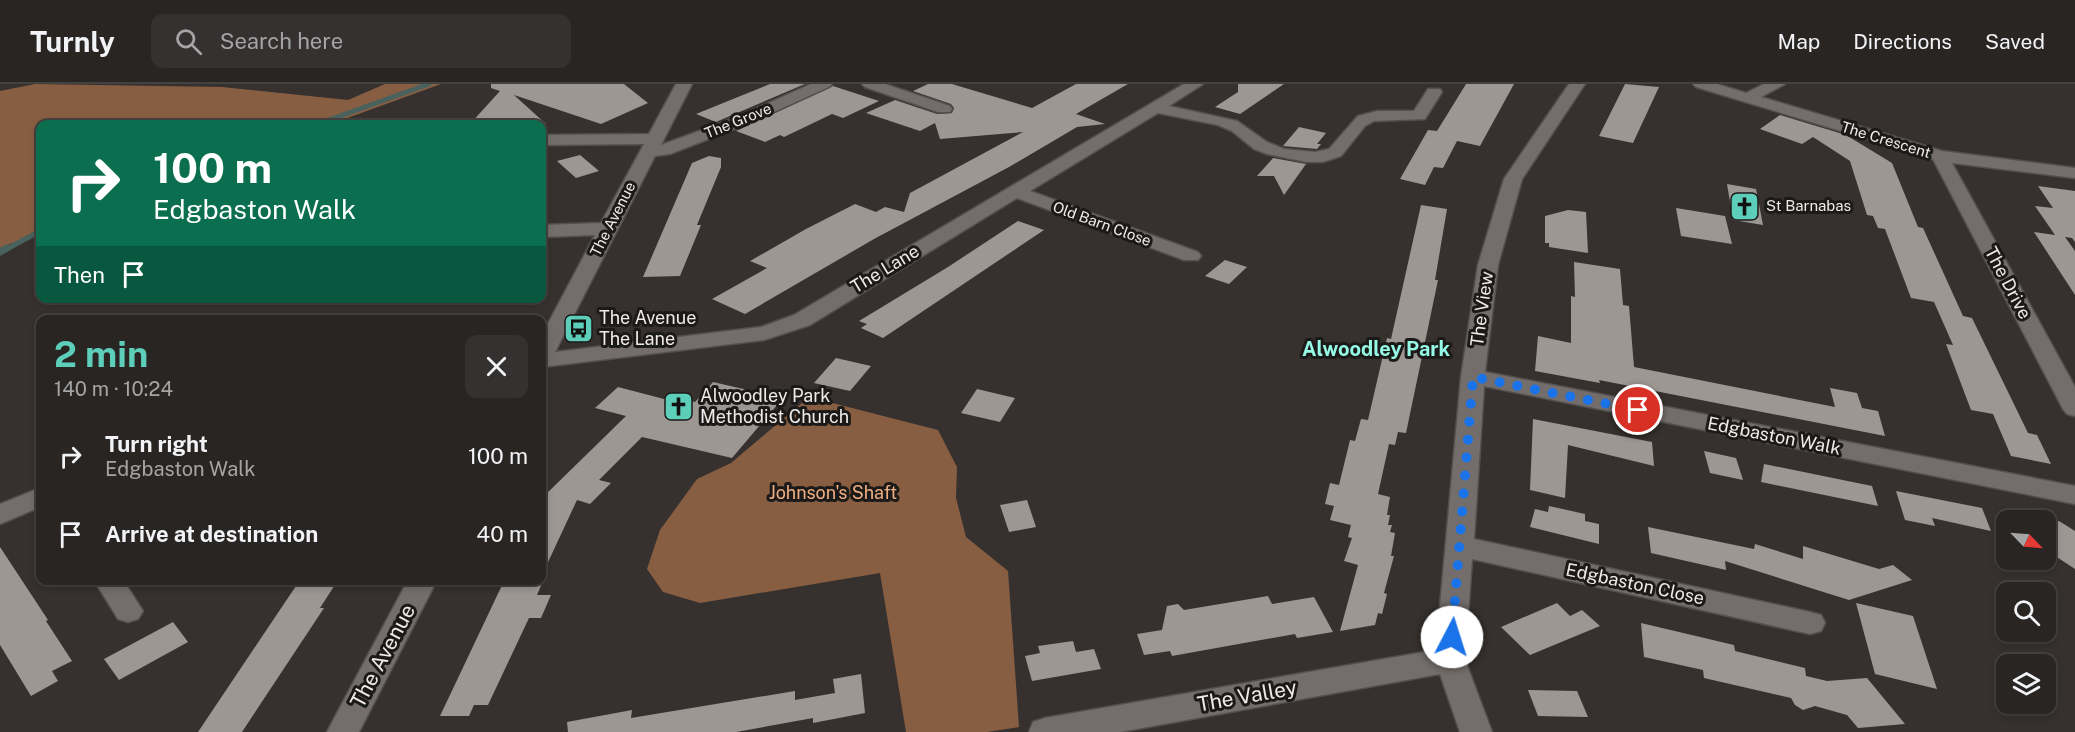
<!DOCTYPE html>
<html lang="en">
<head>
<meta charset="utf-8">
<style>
  body { margin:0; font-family:"Public Sans",sans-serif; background:#343130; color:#f1f3f6; height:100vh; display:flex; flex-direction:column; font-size:22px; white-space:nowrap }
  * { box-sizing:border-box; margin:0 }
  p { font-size:20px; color:#a5a5a6 }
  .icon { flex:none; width:33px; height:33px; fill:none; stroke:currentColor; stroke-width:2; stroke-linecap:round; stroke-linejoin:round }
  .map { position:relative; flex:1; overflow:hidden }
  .panel { position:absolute; left:36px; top:231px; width:510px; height:270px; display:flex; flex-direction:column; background:#282523; border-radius:12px; box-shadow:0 3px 9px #0003,0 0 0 2px #444241 }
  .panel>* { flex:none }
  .guide { position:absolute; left:36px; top:36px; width:510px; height:183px; border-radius:12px; box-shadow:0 3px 9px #0003,0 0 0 2px #444241; background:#0b6e4f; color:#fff; overflow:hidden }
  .needle { width:39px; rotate:115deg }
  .tools { position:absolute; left:1996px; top:426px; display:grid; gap:12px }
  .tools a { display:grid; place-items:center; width:60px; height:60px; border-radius:12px; background:#282523; box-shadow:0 3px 9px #0003,0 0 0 2px #444241; font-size:30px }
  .pin { position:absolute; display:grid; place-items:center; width:51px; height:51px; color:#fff; margin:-26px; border:3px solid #fff; border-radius:50%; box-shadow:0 2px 6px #0007 }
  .me { position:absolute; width:66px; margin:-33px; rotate:5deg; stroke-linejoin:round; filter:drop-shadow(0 0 4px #0008) }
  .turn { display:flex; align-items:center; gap:21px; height:126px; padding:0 18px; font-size:27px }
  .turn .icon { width:78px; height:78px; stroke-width:2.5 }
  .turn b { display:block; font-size:42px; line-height:51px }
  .then { display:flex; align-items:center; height:57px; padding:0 18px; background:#0003; gap:12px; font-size:22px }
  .round { display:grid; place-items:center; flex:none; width:63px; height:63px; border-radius:12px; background:#343130 }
  .overview { display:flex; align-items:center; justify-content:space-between; height:102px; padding:0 18px }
  h1 { font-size:36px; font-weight:700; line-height:45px; color:#5dceb9 }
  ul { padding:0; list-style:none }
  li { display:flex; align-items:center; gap:18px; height:78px; padding:0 18px }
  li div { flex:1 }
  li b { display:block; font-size:22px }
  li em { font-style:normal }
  header { display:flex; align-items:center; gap:36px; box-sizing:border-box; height:84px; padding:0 30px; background:#282523; border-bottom:2px solid #444241 }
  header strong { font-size:28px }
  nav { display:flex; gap:33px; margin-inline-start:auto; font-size:21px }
  .search { width:420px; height:54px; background:#343130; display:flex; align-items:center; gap:15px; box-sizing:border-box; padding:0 21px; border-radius:12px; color:#a5a5a6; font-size:22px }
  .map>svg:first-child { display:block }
</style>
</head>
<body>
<header>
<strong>Turnly</strong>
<div class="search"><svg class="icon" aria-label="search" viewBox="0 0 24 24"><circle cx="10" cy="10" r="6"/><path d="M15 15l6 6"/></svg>Search here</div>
<nav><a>Map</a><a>Directions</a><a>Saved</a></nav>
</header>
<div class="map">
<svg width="2075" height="648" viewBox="0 0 2075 648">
  <rect width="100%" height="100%" fill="#36312f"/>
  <g fill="#875e42">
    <polygon points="35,0 222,3 348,16 385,0 441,0 331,40 40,40 40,148 0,164 0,7"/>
    <polygon points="809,313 938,346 957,383 956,414 966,453 1008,487 1019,643 987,648 906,648 880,489 700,519 663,508 647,485 660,446 697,395 731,379"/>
  </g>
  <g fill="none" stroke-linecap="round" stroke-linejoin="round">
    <g stroke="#4a625d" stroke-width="5">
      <polyline points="318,40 429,0"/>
      <polyline points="5,166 40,147"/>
    </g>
    <polyline stroke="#4a625d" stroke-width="7" points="0,168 7,164"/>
  </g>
  <g fill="#9d9794">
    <polygon points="491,0 624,0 648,19 601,40 514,11 546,40 470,40 500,7 491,4"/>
    <polygon points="770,0 805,0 716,38 696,30"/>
    <polygon points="928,0 952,0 1032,24 1076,0 1128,0 1076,30 1105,40 1077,43 1009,83 874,155 745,230 712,215 767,184 750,177 806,145 855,120 876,128 885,123 904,128 910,109 1023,48 940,55 935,39 920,47 866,29 895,16 937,30 952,29 954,24 951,20 913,7"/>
    <polygon points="1238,0 1284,0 1240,30 1215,23 1238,8"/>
    <polygon points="1466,0 1514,0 1480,62 1457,57 1443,84 1434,83 1425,101 1400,95 1428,46 1437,47"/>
    <polygon points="1625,0 1659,3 1633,59 1599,52"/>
    <polygon points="833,2 879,17 843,34 832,30 784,53 780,51 765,58 736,47"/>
    <polygon points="1780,31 1846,51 1892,79 1918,143 1923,144 1963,232 1972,234 2028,349 2037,351 2051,380 2011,372 1993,330 1971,326 1946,260 1953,261 1934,218 1911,214 1885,145 1878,144 1873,132 1867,131 1850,77 1813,53 1802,60 1760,45"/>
    <polygon points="1299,43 1326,49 1317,60 1321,60 1317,65 1283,62"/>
    <polygon points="580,71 599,87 576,94 557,77"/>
    <polygon points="709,72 721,74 721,83 697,141 701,141 680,192 643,193 692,79"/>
    <polygon points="1273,74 1306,80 1284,111 1274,92 1257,92"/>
    <polygon points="1727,100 1756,105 1763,141 1733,136"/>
    <polygon points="2038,102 2075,107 2075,158 2072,154 2065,153 2075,167 2075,211 2034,148 2055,151 2035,122 2053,124"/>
    <polygon points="1421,121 1447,125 1435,196 1438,196 1406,349 1398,348 1395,361 1389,360 1378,410 1390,413 1387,431 1390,431 1388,441 1392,441 1390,448 1395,449 1391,472 1394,472 1384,509 1387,510 1382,530 1378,529 1375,541 1340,547 1358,481 1344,477 1352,454 1348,453 1351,441 1330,436 1334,422 1325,420 1330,399 1339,401 1350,356 1355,357 1361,335 1368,336 1387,254 1391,255"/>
    <polygon points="1676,124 1725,132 1732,160 1681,152"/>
    <polygon points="1568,126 1586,128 1588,169 1549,163 1549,159 1545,159 1545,132"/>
    <polygon points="1018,137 1044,146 883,254 861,244 867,240 859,237 948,183"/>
    <polygon points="1225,176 1247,183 1229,200 1205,192"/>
    <polygon points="1574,178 1620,185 1623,221 1629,222 1634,283 1835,323 1830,304 1857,309 1862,324 1878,327 1885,352 1599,296 1600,299 1535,287 1538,252 1571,259 1571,212 1575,213"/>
    <polygon points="836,274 871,282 850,307 814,299"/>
    <polygon points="713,298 783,314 732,374 642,353 599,396 611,399 590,420 577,416 542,491 542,414 626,332 595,324 618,303 664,315 669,311 695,318"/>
    <polygon points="977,305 1015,314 1000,338 961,329"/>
    <polygon points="1533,335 1652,358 1654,382 1568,361 1565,414 1530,406"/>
    <polygon points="1704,367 1736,374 1743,396 1710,389"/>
    <polygon points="1764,380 1872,402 1878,422 1761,398"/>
    <polygon points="1896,407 1982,424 1991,447 1932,434 1935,442 1905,436"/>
    <polygon points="1027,416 1036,443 1009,448 1000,421"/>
    <polygon points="1549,422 1585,430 1585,437 1599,440 1599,460 1530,443 1535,425 1548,428"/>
    <polygon points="2059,437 2075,447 2075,485 2046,466 2046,442"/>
    <polygon points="1648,443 1754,465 1755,460 1803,475 1803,462 1879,485 1893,481 1912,496 1849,516 1725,477 1726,486 1651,469"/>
    <polygon points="0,463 48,536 46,537 72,577 52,587 58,597 31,612 0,561"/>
    <polygon points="300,496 338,496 320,524 324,524 242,648 198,648"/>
    <polygon points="504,497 543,497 537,511 551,511 541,534 529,534 488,621 474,621 469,632 440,632"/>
    <polygon points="1268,512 1272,520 1314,513 1333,548 1297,554 1295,550 1172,572 1170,567 1144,571 1137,550 1162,546 1167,522 1178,520 1184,526"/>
    <polygon points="1557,519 1570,532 1582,526 1600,542 1530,571 1501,543"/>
    <polygon points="1856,519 1913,532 1937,605 1875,590"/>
    <polygon points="173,538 188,558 119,596 104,575"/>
    <polygon points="1641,539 1734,561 1735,567 1805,584 1806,592 1827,597 1867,594 1905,640 1858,644 1847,631 1815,622 1803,626 1795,621 1791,614 1704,594 1703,586 1644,573"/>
    <polygon points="1073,557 1076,568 1094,565 1101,585 1032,597 1025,572 1040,569 1038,562"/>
    <polygon points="861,590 865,629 813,639 813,634 736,648 568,648 567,638 632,626 631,634 795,607 795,616 835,609 833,595"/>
    <polygon points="1528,606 1577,607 1588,633 1538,632"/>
  </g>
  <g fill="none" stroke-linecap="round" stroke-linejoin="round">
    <defs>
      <g id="street">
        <polygon points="676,0 692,0 661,61 735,34 811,0 832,0 829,3 747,40 670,70 655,72 555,268 761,243 794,231 1184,0 1203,0 1169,22 1237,37 1267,58 1284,65 1315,68 1329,65 1358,32 1377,27 1414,27 1428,5 1440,5 1442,8 1425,35 1374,37 1365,42 1341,72 1323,78 1306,78 1267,70 1254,65 1232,47 1218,41 1158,29 1030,107 1198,168 1201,172 1198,176 1184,176 1017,114 810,241 764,256 542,283 542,251 595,151 542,153 542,141 601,139 644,60 542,61 542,51 649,50"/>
        <polygon points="862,0 885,0 950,22 952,25 950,28 938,28 865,3"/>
        <polygon points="1569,0 1585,0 1522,95 1498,181 1485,288 2075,402 2075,420 1484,302 1474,455 1810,528 1821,531 1825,539 1821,547 1810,550 1472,475 1465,576 1492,648 1460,648 1440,590 1120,648 1029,648 1033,638 1045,634 1436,566 1461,293 1478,181 1504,95"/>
        <polygon points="1693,0 1717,0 1746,9 1764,0 1785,0 1761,13 1942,67 2075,84 2075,94 1952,79 2075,303 2075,332 2067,330 2063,325 1933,75 1696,3"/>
        <polygon points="40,404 40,423 0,440 0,420"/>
        <polygon points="94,496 123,496 143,527 138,535 128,538 118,535"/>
        <polygon points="408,496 437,496 359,648 327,648"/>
      </g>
    </defs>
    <use href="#street" stroke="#534f4e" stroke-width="3"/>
    <use href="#street" fill="#736e6b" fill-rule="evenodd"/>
  </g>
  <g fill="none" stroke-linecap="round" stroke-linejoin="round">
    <polyline stroke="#1a73e8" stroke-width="10" stroke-dasharray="0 18" points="1452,553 1473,293 1638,326"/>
  </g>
  <defs>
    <symbol id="church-square" viewBox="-11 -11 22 22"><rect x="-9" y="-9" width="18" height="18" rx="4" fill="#5dceb9" stroke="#1c1a18"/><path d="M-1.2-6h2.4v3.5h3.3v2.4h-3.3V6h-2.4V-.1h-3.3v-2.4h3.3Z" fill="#111"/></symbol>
    <symbol id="bus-square" viewBox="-11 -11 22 22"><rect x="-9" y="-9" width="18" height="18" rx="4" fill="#5dceb9" stroke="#1c1a18"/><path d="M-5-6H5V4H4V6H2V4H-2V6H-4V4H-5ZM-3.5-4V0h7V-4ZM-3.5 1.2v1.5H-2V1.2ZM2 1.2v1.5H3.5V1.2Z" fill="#111"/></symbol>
  </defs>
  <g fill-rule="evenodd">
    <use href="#church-square" x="1728" y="106" width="33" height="33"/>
    <use href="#bus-square" x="562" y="228" width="33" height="33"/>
    <use href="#church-square" x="662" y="306" width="33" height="33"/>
  </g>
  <g text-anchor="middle" stroke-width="6" stroke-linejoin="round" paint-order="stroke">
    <g font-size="15" fill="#edeae9" stroke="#1c1a18">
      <text transform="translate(738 37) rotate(-22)" y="5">The Grove</text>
      <text transform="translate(1886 56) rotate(17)" y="5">The Crescent</text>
      <text transform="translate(613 135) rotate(-63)" y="5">The Avenue</text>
      <text transform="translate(1102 140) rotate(20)" y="5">Old Barn Close</text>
    </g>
    <g font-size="15" fill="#edeae9" stroke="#1c1a18" text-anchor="start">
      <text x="1766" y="127">St Barnabas</text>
    </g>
    <g font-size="18" fill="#edeae9" stroke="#1c1a18">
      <text transform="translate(885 185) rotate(-31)" y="6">The Lane</text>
      <text transform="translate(2008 199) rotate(62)" y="6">The Drive</text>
      <text transform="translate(1482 225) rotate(-82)" y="6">The View</text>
      <text transform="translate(1774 352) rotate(11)" y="6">Edgbaston Walk</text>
      <text transform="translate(1635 500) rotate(12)" y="6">Edgbaston Close</text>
    </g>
    <g font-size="18" fill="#edeae9" stroke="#1c1a18" text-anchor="start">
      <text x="599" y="240">The Avenue<tspan x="599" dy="21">The Lane</tspan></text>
      <text x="700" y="318">Alwoodley Park<tspan x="700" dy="21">Methodist Church</tspan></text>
    </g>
    <g font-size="18" fill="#efae81" stroke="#1c1a18">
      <text x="833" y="415">Johnson's Shaft</text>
    </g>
    <g font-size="20" font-weight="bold" fill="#95fae6" stroke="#1c1a18">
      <text x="1376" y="272">Alwoodley Park</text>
    </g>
    <g font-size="21" fill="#edeae9" stroke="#1c1a18">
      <text transform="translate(383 572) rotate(-62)" y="7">The Avenue</text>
      <text transform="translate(1247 612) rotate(-10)" y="7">The Valley</text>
    </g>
  </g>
</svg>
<div class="tools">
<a><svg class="needle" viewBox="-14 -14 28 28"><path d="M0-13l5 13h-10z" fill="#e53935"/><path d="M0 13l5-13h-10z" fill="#a5a5a6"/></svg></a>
<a><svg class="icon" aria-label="search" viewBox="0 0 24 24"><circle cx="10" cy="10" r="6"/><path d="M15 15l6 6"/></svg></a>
<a><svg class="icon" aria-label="layers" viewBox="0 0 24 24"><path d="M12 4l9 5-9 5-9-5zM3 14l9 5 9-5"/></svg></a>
</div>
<div class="pin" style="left:1638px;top:326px;background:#d93025"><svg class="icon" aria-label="arrive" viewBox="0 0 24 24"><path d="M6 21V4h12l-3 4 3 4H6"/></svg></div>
<svg class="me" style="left:1452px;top:553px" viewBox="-20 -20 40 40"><circle r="19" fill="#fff"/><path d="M0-13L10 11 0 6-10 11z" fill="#1a73e8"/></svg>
<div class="guide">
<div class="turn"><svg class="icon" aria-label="right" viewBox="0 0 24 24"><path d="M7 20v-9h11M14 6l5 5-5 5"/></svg><div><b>100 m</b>Edgbaston Walk</div></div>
<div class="then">Then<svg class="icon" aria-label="arrive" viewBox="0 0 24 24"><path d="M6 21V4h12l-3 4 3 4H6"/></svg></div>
</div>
<section class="panel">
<div class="overview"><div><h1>2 min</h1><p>140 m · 10:24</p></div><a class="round"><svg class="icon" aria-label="close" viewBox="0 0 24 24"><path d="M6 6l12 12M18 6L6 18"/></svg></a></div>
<ul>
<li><svg class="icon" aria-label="right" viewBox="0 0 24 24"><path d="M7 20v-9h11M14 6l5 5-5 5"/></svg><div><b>Turn right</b><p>Edgbaston Walk</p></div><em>100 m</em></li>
<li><svg class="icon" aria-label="arrive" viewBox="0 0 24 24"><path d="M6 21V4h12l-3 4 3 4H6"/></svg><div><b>Arrive at destination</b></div><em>40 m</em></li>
</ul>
</section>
</div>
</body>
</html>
